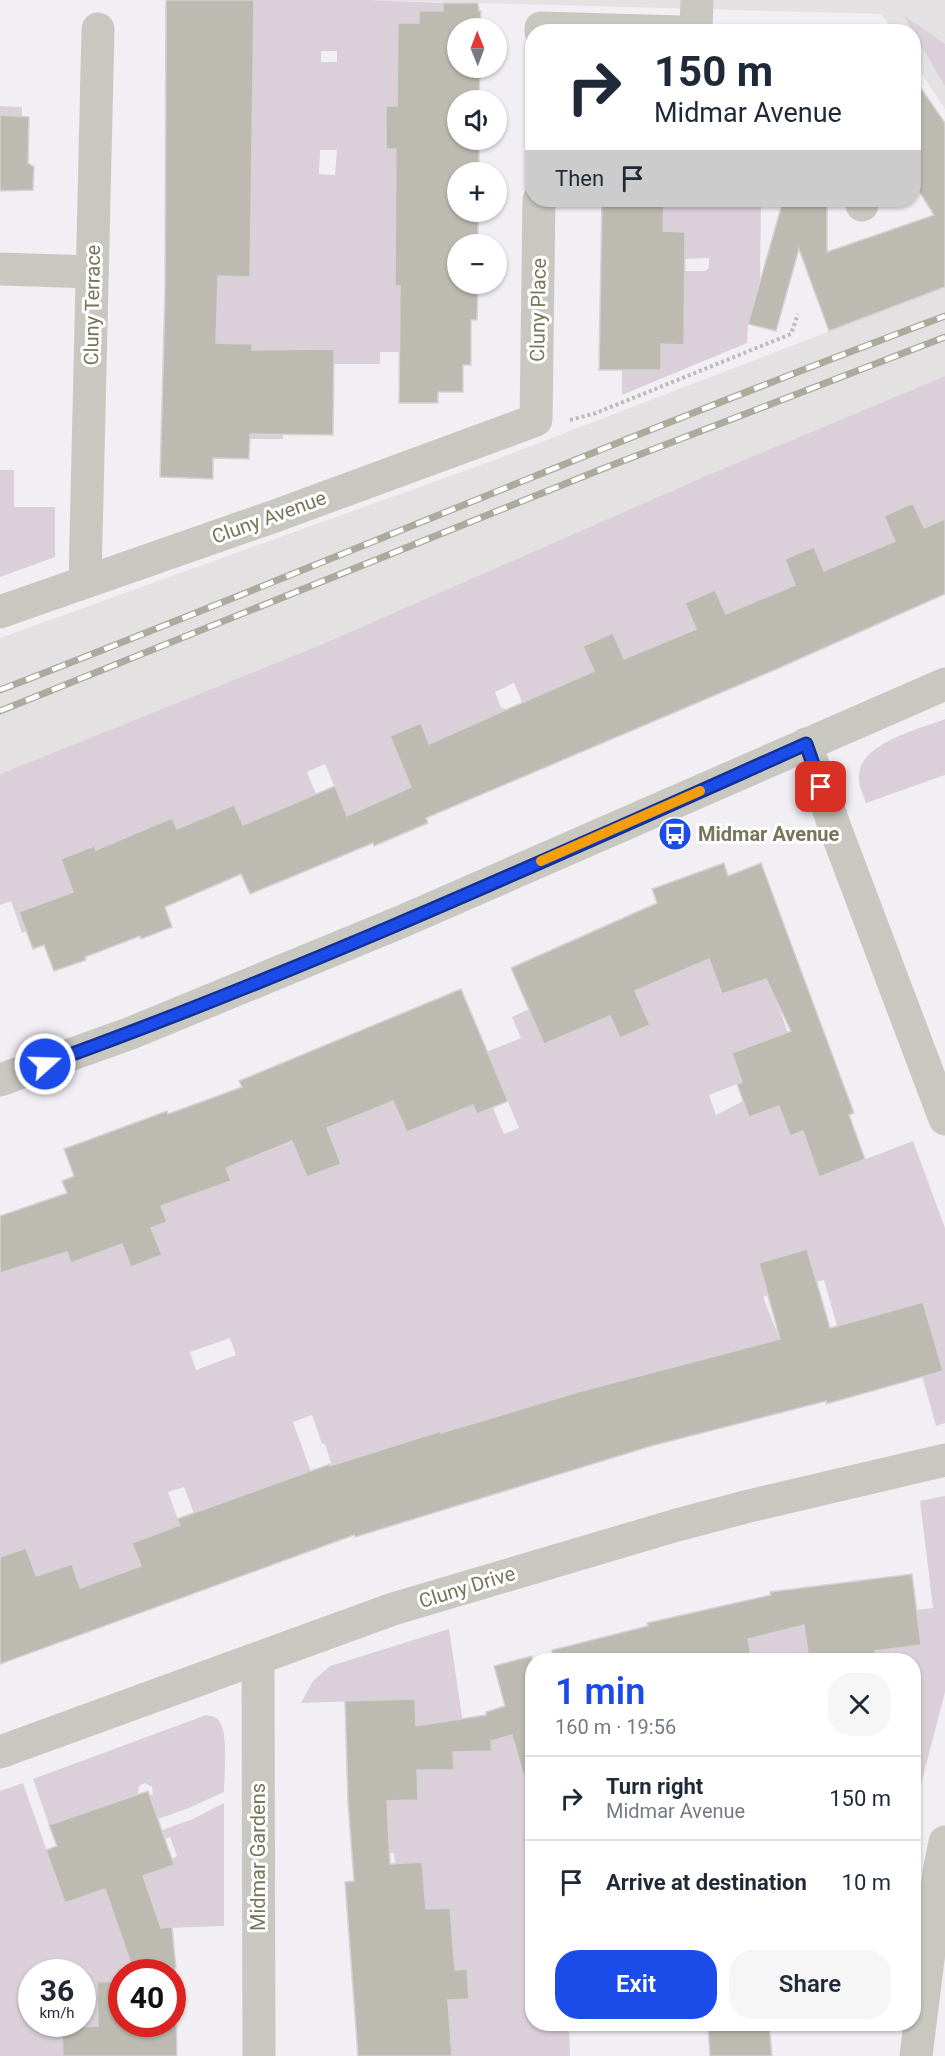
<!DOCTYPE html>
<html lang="en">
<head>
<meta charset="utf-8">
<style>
  body { margin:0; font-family:Roboto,sans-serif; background:#f6f6f7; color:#1f2937; height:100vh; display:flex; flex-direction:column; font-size:22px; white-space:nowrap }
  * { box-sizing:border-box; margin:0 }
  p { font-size:20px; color:#747a83 }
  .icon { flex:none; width:33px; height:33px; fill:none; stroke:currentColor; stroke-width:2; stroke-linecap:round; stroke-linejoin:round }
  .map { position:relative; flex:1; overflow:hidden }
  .drawer { position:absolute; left:525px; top:1653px; width:396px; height:378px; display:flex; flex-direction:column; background:#fff; border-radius:24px; box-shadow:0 2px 4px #0004 }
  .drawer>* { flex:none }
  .banner { position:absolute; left:525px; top:24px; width:396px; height:183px; border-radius:24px; box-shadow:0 2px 4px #0004; background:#fff; color:#1f2937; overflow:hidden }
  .needle { width:39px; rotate:359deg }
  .fabs { position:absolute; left:447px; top:18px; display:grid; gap:12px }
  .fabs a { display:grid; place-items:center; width:60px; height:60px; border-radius:50%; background:#fff; box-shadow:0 2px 4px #0004; font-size:30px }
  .speed { position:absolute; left:18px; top:1959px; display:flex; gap:12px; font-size:30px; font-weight:700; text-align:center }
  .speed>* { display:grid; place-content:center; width:78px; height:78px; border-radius:50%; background:#fff; box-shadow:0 2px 4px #0004; line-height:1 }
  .speed small { font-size:15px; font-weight:400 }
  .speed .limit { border:9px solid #d22; background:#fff; color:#111 }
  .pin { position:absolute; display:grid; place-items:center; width:51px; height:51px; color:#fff; margin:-26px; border-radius:12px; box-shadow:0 3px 9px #0006 }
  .me { position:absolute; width:66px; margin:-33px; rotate:70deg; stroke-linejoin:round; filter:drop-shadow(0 0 4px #0008) }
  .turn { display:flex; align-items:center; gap:21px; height:126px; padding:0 30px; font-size:27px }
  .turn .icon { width:78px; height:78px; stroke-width:2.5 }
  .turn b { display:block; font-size:42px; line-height:51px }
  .then { display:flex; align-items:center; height:57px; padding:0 30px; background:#0003; gap:12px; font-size:22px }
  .round { display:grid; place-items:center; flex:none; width:63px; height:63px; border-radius:24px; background:#f6f6f7 }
  .summary { display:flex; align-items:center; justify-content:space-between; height:102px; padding:0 30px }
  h1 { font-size:36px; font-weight:600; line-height:45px; color:#1b4ce9 }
  .primary-button { display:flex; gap:12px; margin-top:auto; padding:12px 30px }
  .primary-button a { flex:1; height:69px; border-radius:24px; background:#1b4ce9; color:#fff; font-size:24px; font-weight:600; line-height:69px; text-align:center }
  .primary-button a+a { background:#f6f6f7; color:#1f2937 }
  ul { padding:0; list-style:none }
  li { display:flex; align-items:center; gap:18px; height:84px; padding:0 30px; border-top:2px solid #e0e1e3 }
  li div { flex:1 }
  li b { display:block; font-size:22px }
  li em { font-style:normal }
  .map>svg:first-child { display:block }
</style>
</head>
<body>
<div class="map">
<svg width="945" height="2056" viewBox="0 0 945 2056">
  <rect width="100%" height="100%" fill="#f2eff4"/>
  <g fill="#e3e1e1">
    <polygon points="370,0 945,0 945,109 914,62 914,32 893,31 881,14"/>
    <polygon points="945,287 945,376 708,475 318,646 0,774 0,638 489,462"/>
  </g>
  <g fill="#dbd0da" fill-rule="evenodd">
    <path d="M 254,0 L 370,0 L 443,3 L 443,11 L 419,11 L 419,23 L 398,23 L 397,64 L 418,106 L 386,106 L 385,149 L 417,150 L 395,189 L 395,212 L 417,213 L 395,262 L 395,285 L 416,286 L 400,352 L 380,352 L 380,364 L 316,364 L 334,349 L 300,349 L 300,366 L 284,403 L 283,439 L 250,439 L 252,344 L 216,343 L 216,276 L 250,277 L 252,164 L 218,164 L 218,138 L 252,138 L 253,92 L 220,91 L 253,63 ZM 321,51 L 337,51 L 337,62 L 321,62 ZM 320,150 L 337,150 L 335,175 L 319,174 Z"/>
    <polygon points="903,15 945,44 945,86"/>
    <polygon points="0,106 22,107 22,116 0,116"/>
    <polygon points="664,200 761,200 760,282 748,324 747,343 622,395 622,370 661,370 662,271 705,271 709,268 709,258 685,259 685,232 663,231"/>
    <polygon points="945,376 945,519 921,529 922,523 913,503 885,516 893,536 898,539 869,552 896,615 878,624 851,562 822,574 813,547 785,559 793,579 798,583 770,596 796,659 723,617 724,610 715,590 686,603 699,627 671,639 698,702 676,711 649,649 621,660 622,654 612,633 584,646 592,667 597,670 568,683 596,746 549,766 514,683 495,692 501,707 508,711 426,745 427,739 420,723 390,736 401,762 434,815 426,818 411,787 359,810 373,843 361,849 325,764 307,772 316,794 243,825 241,874 234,877 222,847 106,879 94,846 61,859 73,892 38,927 22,933 11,901 0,905 0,774 318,646 708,475"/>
    <polygon points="0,470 14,470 14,507 55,507 55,557 0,577"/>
    <path d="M 945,719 L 945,775 L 866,803 C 863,794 858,785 859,776 C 859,743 920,729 945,719 Z"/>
    <path d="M 682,883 L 722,994 L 765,979 L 778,1005 L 788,1033 L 732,1053 L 742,1082 L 709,1095 L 716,1115 L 743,1101 L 749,1117 L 770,1110 L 778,1104 L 790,1136 L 825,1124 L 819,1177 L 913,1141 L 945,1228 L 945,1423 L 936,1426 L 922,1376 L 943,1370 L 923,1302 L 837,1326 L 824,1280 L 817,1282 L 807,1249 L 759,1263 L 768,1295 L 763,1297 L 779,1337 L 798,1407 L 753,1346 L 637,1376 L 633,1452 L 629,1453 L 599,1425 L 588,1389 L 480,1421 L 453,1468 L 441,1431 L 332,1466 L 325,1444 L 322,1444 L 312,1415 L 293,1422 L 325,1511 L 295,1477 L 234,1498 L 208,1551 L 184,1487 L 168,1492 L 180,1525 L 132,1543 L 156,1607 L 133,1615 L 91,1584 L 80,1588 L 72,1564 L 33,1577 L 0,1557 L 0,1262 L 4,1272 L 16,1268 L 47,1200 L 71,1263 L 101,1252 L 87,1212 L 161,1255 L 151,1228 L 166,1222 L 156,1194 L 213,1133 L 241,1123 L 230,1091 L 242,1087 L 258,1127 L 244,1161 L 295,1141 L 307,1177 L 341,1164 L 329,1132 L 325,1129 L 376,1061 L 407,1132 L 425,1124 L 461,1074 L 477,1114 L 493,1108 L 504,1134 L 519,1128 L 491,1061 L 486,1052 L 521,1038 L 512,1017 L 529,1009 L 544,1044 L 560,1037 L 548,1008 L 607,1011 L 620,1038 L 650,1025 L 633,992 L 664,978 L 638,918 L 644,916 ZM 230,1338 L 236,1355 L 196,1370 L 190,1352 Z"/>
    <polygon points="945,1496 945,1692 921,1785 914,1786 914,1660 876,1660 872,1652 921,1645 916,1610 933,1608 920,1501"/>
    <polygon points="800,1588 809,1659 843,1655 841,1660 752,1660 740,1606 749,1604 756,1637 774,1633 774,1629 798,1626 793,1589"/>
    <polygon points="449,1629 467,1751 492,1751 491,1741 532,1729 532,2024 569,2024 570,2056 452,2056 451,2050 385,2005 469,1999 422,1972 452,1938 450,1908 424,1909 414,1876 423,1875 422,1862 395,1863 394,1853 371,1855 369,1831 388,1830 388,1814 350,1815 417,1768 425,1770 454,1769 453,1734 416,1737 415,1699 301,1703 313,1681 330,1666"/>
    <path d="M 206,1715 C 211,1716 216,1716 219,1721 C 229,1733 224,1775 224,1792 L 189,1808 L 158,1819 L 150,1795 L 153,1794 L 152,1787 L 145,1783 L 139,1786 L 138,1794 L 49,1825 L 33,1779 Z"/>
    <path d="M 23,1783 L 65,1903 L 108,1888 L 118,1925 L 156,1912 L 145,1883 L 141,1877 L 174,1865 L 172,1859 L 177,1856 L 170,1837 L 165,1839 L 162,1830 L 193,1819 L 224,1803 L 224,1926 L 137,1929 L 154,1972 L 122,1972 L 121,1981 L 97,1982 L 98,2031 L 91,2026 L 62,2028 L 63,2056 L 0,2056 L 0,1791 ZM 32,1972 L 82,1972 L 82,2024 L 32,2024 Z"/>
  </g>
  <g fill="#bdbbb1" stroke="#d4d2d5" stroke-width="1.5">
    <polygon points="166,0 254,0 250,277 218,276 216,343 252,344 252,350 334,349 333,435 250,434 249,459 213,458 213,479 160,477 165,292"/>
    <polygon points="443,3 478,3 479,11 481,11 480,28 458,28 458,68 480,68 479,100 458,100 458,140 479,140 479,172 458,172 458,212 478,212 478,244 458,244 458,284 478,284 477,320 471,320 471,365 463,365 463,392 438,392 438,403 399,403 400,286 395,286 396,149 386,149 386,106 397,106 398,23 419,23 419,11 443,11"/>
    <polygon points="914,78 945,123 945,287 829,331 799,249 776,331 748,324 782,204 780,200 827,200 827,252 934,215 914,183"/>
    <polygon points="0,115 29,117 28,163 34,167 33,190 0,191"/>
    <polygon points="602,200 664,200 663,231 685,232 684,345 661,344 661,370 599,370"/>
    <polygon points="913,503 924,528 945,519 945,594 779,668 426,818 428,823 374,846 373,843 250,894 241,874 165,907 172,927 141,939 140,936 85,957 86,960 54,971 44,945 33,949 19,912 73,892 61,859 94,846 96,850 172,818 177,829 234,805 243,825 335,786 347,816 411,787 390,736 421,723 429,744 594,671 583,646 613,633 624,659 696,629 685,603 715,590 726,614 795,585 785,559 814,547 824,571 895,541 884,516"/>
    <polygon points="724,863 728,876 761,863 854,1113 849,1115 865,1159 819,1177 803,1131 790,1136 779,1106 749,1117 737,1084 742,1082 732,1053 791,1031 766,979 722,994 709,959 635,991 650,1025 620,1038 610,1016 544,1044 511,968 657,903 652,889"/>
    <polygon points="461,989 508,1101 477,1114 473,1105 407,1132 393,1101 327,1128 341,1164 307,1177 292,1141 226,1168 231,1181 161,1206 167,1222 151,1228 162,1255 131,1267 122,1244 71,1263 67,1252 0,1273 0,1216 67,1193 62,1181 74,1176 64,1149 167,1111 168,1114 242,1087 239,1081"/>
    <polygon points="807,1249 830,1328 923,1302 943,1371 826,1404 826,1401 651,1446 355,1537 354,1535 0,1664 0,1557 26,1548 36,1576 72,1564 80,1588 141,1566 132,1543 180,1525 177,1519 330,1464 330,1466 441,1431 441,1433 578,1392 780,1339 759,1263"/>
    <polygon points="912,1574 921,1645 875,1651 876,1660 809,1660 804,1625 748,1639 752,1660 553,1660 552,1650 648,1626 647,1623 771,1595 770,1592"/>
    <polygon points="532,1656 532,1773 523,1774 512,1735 491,1741 492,1751 453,1752 454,1770 417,1770 418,1800 387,1801 390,1864 422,1862 426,1909 450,1908 455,1970 467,1969 469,1999 448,2000 452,2056 358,2056 345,1882 354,1881 348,1802 345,1701 415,1699 416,1726 486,1715 486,1712 505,1706 494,1666"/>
    <polygon points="148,1791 174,1865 143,1876 161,1928 172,1927 176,1968 175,1968 177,2056 63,2056 62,2028 98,2026 97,1982 122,1981 122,2024 172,2024 172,1972 134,1972 105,1889 65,1903 46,1850 57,1846 49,1825"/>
    <polygon points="708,2024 769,2024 772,2056 710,2056"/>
  </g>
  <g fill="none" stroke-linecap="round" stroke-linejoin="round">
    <polyline stroke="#bcbcb6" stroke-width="4" stroke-dasharray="3 3" stroke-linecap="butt" points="570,420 596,413 791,334 798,314"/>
    <g stroke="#c8c8c1" stroke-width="33">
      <polyline points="541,32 541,28 683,32"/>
      <polyline points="696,32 697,0"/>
      <polyline points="861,200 862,205"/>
      <polyline points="0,269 92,272"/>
      <polyline points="85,581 98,29"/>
      <polyline points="0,612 275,516 536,420 539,200"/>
      <polyline points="806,744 834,825 945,1119"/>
      <polyline points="0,1080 131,1033 403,921 945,684"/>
      <polyline points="258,1659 259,2056"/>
      <polyline points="0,1752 393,1609 677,1525 749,1506 945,1460"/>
      <polyline points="916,2056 939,1872 945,1842"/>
    </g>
    <defs>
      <g id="rail">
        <path d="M 0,690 C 316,568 628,434 945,316"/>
        <polyline points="0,711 602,469 945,337"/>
      </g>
    </defs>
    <use href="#rail" stroke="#aaaa9d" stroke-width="7"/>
    <use href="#rail" stroke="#fff" stroke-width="4.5" stroke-dasharray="14" stroke-linecap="butt"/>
  </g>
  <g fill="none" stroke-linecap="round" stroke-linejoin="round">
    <defs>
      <path id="route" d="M 45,1064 C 303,971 555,856 806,744 L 821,787"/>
    </defs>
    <use href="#route" stroke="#123197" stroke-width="15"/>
    <use href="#route" stroke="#1b4ce9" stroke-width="10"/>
    <polyline stroke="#f59e0b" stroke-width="10" points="541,861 700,791"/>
  </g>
  <defs>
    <symbol id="bus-disc" viewBox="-11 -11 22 22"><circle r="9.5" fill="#1b4ce9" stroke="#fff"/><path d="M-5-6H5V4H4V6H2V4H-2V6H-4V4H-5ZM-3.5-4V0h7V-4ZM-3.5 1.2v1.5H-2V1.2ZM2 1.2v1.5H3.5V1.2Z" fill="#fff"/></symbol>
  </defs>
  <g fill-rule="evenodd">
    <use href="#bus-disc" x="656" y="815" width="38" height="38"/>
  </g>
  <g text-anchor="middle" stroke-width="6" stroke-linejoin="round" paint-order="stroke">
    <g font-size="20" fill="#77765a" stroke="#fff">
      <text transform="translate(92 305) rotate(-89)" y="7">Cluny Terrace</text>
      <text transform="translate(538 310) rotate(-89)" y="7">Cluny Place</text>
      <text transform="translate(269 517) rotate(-20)" y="7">Cluny Avenue</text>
      <text transform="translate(467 1587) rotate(-17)" y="7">Cluny Drive</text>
      <text transform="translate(258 1857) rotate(-90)" y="7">Midmar Gardens</text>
    </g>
    <g font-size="20" font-weight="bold" fill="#77765a" stroke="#fff" text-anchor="start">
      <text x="698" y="841">Midmar Avenue</text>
    </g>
  </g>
</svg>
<div class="fabs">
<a><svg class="needle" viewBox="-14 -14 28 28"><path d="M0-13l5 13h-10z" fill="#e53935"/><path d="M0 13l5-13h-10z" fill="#747a83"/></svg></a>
<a><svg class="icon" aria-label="sound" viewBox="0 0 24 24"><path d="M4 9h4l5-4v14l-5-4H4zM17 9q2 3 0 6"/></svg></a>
<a>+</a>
<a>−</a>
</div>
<div class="speed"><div>36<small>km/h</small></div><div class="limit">40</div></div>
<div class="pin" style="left:821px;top:787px;background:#d93025"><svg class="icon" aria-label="arrive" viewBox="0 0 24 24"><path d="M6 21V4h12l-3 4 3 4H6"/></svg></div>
<svg class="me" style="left:45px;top:1064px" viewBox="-20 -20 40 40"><circle r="17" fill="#1b4ce9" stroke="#fff" stroke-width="3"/><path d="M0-11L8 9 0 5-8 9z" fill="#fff"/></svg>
<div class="banner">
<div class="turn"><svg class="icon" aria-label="right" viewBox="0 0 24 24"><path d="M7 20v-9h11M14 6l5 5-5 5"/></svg><div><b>150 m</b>Midmar Avenue</div></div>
<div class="then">Then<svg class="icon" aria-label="arrive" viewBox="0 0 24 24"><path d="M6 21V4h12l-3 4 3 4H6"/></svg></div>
</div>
<section class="drawer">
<div class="summary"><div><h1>1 min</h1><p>160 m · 19:56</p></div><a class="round"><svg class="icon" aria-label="close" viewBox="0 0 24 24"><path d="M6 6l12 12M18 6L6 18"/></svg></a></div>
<ul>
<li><svg class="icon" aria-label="right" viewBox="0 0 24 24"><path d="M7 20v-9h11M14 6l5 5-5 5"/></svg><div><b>Turn right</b><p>Midmar Avenue</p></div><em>150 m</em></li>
<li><svg class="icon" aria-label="arrive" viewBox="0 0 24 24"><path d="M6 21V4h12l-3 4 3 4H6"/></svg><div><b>Arrive at destination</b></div><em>10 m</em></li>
</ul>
<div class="primary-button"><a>Exit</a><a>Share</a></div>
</section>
</div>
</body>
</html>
